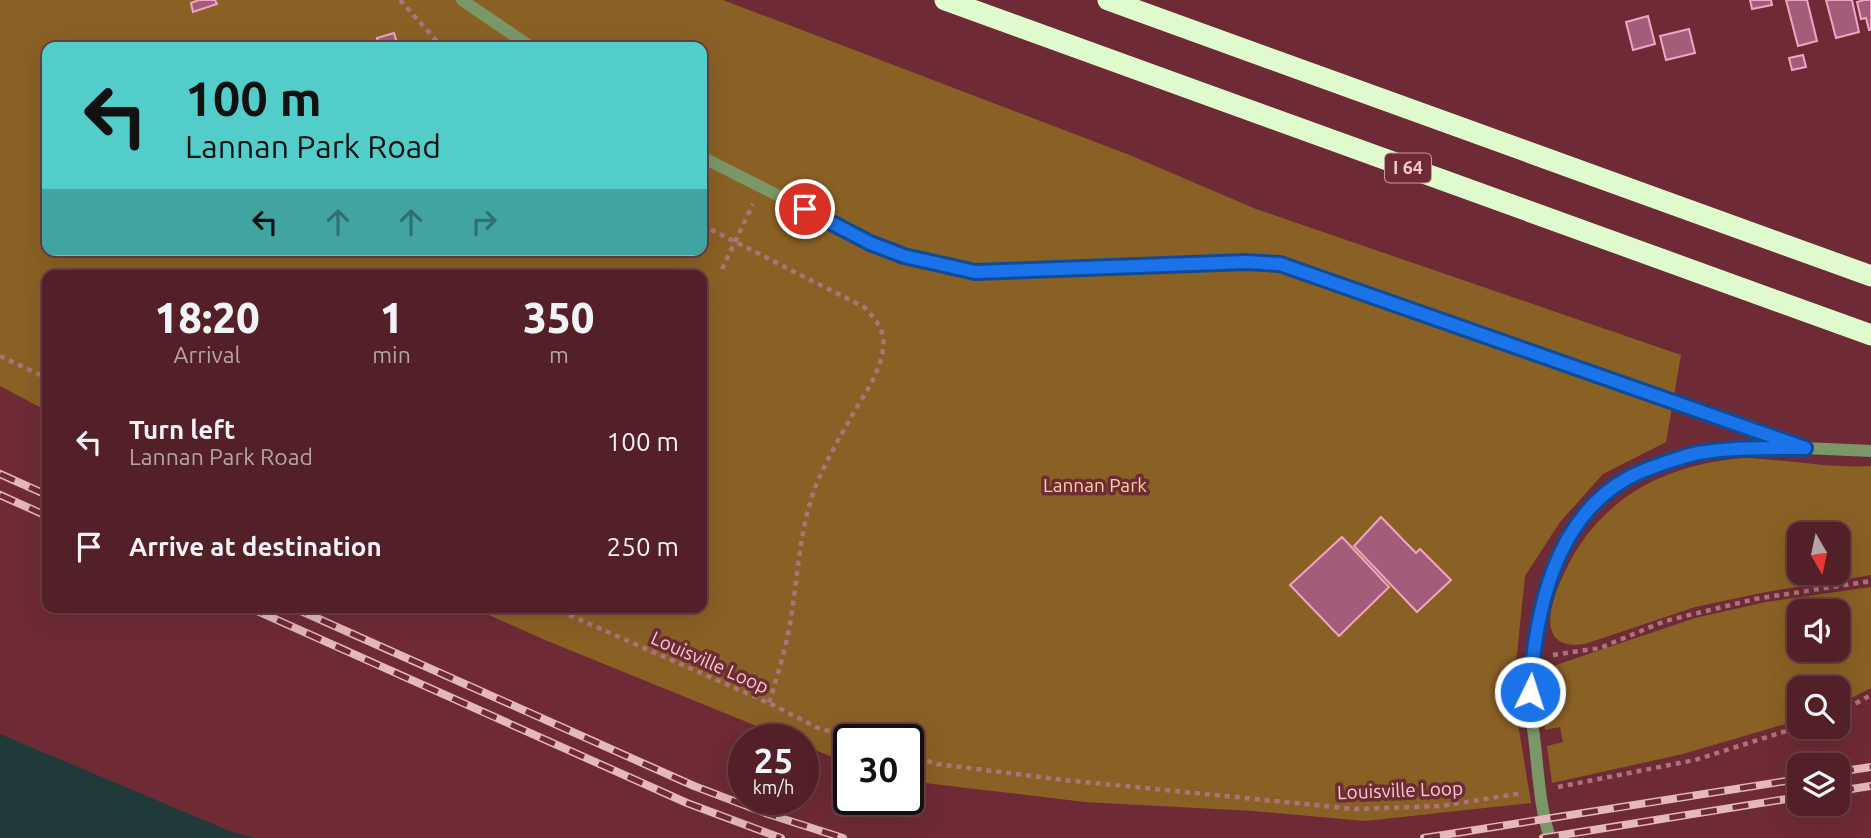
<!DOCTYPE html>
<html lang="en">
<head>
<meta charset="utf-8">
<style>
  body { margin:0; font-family:Ubuntu,sans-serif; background:#592830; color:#f1f3f6; height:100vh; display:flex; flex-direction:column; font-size:26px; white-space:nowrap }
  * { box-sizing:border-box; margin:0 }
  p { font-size:23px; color:#b5a3a8 }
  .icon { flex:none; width:38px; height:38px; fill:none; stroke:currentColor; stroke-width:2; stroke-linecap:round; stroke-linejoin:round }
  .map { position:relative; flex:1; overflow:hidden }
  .drawer { position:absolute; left:42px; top:270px; width:665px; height:343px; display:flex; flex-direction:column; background:#532028; border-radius:14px; box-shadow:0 7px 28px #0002,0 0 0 2px #693e45 }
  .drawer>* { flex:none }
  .guide { position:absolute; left:42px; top:42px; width:665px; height:214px; border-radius:14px; box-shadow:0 7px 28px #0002,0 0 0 2px #693e45; background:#53cdca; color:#111; overflow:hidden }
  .needle { width:46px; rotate:171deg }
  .controls { position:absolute; left:1787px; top:522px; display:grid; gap:14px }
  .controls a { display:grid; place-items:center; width:63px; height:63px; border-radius:14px; background:#532028; box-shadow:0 7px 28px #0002,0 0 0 2px #693e45; font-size:35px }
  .speed { position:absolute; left:728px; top:724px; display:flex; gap:14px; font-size:35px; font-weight:700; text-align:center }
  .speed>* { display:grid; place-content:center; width:91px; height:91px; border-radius:50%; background:#532028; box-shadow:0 7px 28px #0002,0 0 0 2px #693e45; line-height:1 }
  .speed small { font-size:18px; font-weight:400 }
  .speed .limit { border:4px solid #111; border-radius:10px; background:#fff; color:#111 }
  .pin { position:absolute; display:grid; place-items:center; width:60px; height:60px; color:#fff; margin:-30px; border:4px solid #fff; border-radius:50%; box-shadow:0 2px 7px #0007 }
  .me { position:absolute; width:77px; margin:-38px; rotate:4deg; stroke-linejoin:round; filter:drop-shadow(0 0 5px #0008) }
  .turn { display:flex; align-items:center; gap:24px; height:147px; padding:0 28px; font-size:32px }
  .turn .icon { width:91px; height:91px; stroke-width:2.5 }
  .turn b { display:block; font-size:49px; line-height:60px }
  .lanes { display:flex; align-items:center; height:66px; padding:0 28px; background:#0003; justify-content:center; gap:35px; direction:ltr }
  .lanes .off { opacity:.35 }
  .eta { display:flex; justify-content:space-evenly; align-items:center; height:119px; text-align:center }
  .eta b { font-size:42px; font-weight:800; line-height:49px }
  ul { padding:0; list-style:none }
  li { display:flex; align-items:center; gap:21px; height:105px; padding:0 28px }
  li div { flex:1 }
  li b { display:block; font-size:26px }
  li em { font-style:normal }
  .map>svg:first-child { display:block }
</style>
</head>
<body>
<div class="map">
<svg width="1871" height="838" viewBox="0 0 1871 838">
  <rect width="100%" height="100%" fill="#6f2b35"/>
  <g fill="#8a6125" fill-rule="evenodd">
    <path d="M 0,0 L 723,0 L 1127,154 L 1256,209 L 1681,355 L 1666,442 L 1603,474 L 1560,522 L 1525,576 L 1513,693 L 1531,803 L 1365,821 L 1253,811 L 1085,802 L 908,781 L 908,740 L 849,740 L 849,764 L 803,745 L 803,740 L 791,740 L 545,640 L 471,607 L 702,607 L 702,275 L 47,275 L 47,411 L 0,386 ZM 47,47 L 702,47 L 702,250 L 47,250 Z"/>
    <path d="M 1744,458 C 1786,459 1829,469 1871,466 L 1871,575 L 1766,592 L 1695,607 L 1585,644 C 1526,653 1557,585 1572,558 C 1581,541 1594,525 1608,512 C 1645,477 1694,462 1744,458 ZM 1799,534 L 1838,534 L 1838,572 L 1799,572 Z"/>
    <path d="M 1871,587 L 1871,688 L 1838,705 L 1838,688 L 1799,688 L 1799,720 L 1683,754 L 1552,783 L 1547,746 L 1563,742 L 1560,727 L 1545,730 L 1540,694 L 1544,674 L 1556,665 L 1695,618 L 1766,602 ZM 1799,611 L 1838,611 L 1838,649 L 1799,649 Z"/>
  </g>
  <polygon fill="#1f3a39" points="0,734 227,830 254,838 0,838"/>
  <g fill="#a25d7b" stroke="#f0a4c3" stroke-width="2">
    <polygon points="199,0 215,0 217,4 193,12 191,3"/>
    <polygon points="1750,0 1771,0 1772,5 1752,9"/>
    <polygon points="1786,0 1807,0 1817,41 1798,46"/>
    <polygon points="1826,0 1852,0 1859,32 1836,38"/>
    <polygon points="1864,0 1871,0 1871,30 1869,30 1866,18 1861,19 1857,2"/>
    <polygon points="1648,16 1655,44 1633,50 1626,22"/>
    <polygon points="1689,29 1695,53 1666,60 1660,36"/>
    <polygon points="394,33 398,46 405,44 406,47 379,47 377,38"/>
    <polygon points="1803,55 1806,67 1792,70 1789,58"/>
    <polygon points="1381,517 1416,553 1420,549 1451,580 1417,612 1354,546"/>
    <polygon points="1342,537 1389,587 1339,636 1290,585"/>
  </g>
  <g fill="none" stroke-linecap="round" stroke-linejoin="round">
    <g stroke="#ac747a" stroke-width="4.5" stroke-dasharray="5 5" stroke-linecap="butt">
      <polyline points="400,0 442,47"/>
      <path d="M 702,225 L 864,307 C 876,319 886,331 883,349 C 880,372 866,392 854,412 C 841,435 827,459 817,483 C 801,522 799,563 793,604 C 789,638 779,671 769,703"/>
      <polyline points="722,269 753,204"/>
      <polyline points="0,356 47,378"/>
      <polyline points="551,607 769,703 818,728 859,740"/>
      <polyline points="1553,655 1600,648 1665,621 1755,599 1871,581"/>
      <polyline points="1838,713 1871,695"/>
      <polyline points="908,755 937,764 1064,780 1355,809 1441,806 1522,793"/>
      <polyline points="1558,787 1695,760 1802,726"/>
    </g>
    <g stroke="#7b9768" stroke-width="12">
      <polyline points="462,0 531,47"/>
      <polyline points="702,157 870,242 904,256 975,272 1261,262 1281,264 1805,448 1871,451"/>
      <path d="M 1550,838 C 1541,811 1539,783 1536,754 C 1534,733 1530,712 1530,691 C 1531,616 1557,515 1628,478 C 1680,450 1737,448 1794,448"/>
    </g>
    <g stroke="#dffbcd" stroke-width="21">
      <polyline points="945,0 1871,335"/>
      <polyline points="1108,0 1871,276"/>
    </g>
    <defs>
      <g id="rail">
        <polyline points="0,474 47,495"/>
        <polyline points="0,495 47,516"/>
        <polyline points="248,607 687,803 781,838"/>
        <polyline points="292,607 694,786 768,814 843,838"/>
        <polyline points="1838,772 1871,767"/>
        <polyline points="1838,791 1871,786"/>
        <polyline points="1424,838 1799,779"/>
        <polyline points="1543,838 1799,797"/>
      </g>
    </defs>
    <use href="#rail" stroke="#e5b8bb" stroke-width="8"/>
    <use href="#rail" stroke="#6f2b35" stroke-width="5" stroke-dasharray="16" stroke-linecap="butt"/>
  </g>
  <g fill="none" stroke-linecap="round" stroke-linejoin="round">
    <defs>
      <path id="route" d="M 805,209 L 870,243 L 904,256 L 975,272 L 1246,262 L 1280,264 L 1805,448 C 1769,448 1733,447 1698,453 C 1688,455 1677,459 1667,462 C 1654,467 1640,471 1628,478 C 1553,519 1535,615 1530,692"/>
    </defs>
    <use href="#route" stroke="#114b97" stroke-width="18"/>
    <use href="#route" stroke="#1a73e8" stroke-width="12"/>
  </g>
  <g text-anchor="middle" stroke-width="7" stroke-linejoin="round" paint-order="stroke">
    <rect fill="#6f2b35" stroke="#cc9a9f" stroke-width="2" x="1385" y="153.5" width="46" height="29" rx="5"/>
    <g font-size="18" font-weight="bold" fill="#f4cacd">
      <text x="1408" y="174">I 64</text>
    </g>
    <g font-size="19" fill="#fbd3a1" stroke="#6f2b35">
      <text x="1095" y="492">Lannan Park</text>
    </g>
    <g font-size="19" fill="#f4cacd" stroke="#6f2b35">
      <text transform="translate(710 662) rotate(24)" y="7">Louisville Loop</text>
      <text transform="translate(1400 790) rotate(-2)" y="7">Louisville Loop</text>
    </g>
  </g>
</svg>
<div class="controls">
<a><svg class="needle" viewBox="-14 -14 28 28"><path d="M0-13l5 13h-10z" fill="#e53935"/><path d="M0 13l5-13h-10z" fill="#b5a3a8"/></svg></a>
<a><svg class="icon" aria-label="sound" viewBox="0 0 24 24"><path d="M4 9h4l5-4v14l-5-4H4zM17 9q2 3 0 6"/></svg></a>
<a><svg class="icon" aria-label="search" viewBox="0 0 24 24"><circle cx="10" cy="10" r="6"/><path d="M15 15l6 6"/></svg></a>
<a><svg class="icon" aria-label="layers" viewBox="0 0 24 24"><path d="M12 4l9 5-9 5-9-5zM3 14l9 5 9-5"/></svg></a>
</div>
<div class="speed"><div>25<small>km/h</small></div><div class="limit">30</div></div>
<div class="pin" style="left:805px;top:209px;background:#d93025"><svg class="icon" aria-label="arrive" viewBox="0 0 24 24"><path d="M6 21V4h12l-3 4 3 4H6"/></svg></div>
<svg class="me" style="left:1530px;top:692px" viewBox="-20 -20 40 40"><circle r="17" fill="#1a73e8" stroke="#fff" stroke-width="3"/><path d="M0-11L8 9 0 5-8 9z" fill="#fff"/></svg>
<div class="guide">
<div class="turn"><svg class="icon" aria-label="left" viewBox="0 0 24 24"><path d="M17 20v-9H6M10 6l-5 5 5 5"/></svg><div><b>100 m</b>Lannan Park Road</div></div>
<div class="lanes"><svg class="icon" aria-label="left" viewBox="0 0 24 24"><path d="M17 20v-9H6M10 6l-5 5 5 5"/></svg><svg class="icon off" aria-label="ahead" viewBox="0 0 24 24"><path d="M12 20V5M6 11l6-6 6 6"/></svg><svg class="icon off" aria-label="ahead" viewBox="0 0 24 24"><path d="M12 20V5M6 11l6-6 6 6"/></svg><svg class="icon off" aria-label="right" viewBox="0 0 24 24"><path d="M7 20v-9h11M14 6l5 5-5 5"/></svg></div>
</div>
<section class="drawer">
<div class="eta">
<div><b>18:20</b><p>Arrival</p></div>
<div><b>1</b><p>min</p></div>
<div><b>350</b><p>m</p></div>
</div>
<ul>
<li><svg class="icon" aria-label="left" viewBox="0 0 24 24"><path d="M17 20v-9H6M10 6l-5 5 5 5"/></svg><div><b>Turn left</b><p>Lannan Park Road</p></div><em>100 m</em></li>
<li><svg class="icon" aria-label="arrive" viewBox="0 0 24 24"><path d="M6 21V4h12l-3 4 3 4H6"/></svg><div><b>Arrive at destination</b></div><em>250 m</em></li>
</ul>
</section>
</div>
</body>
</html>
